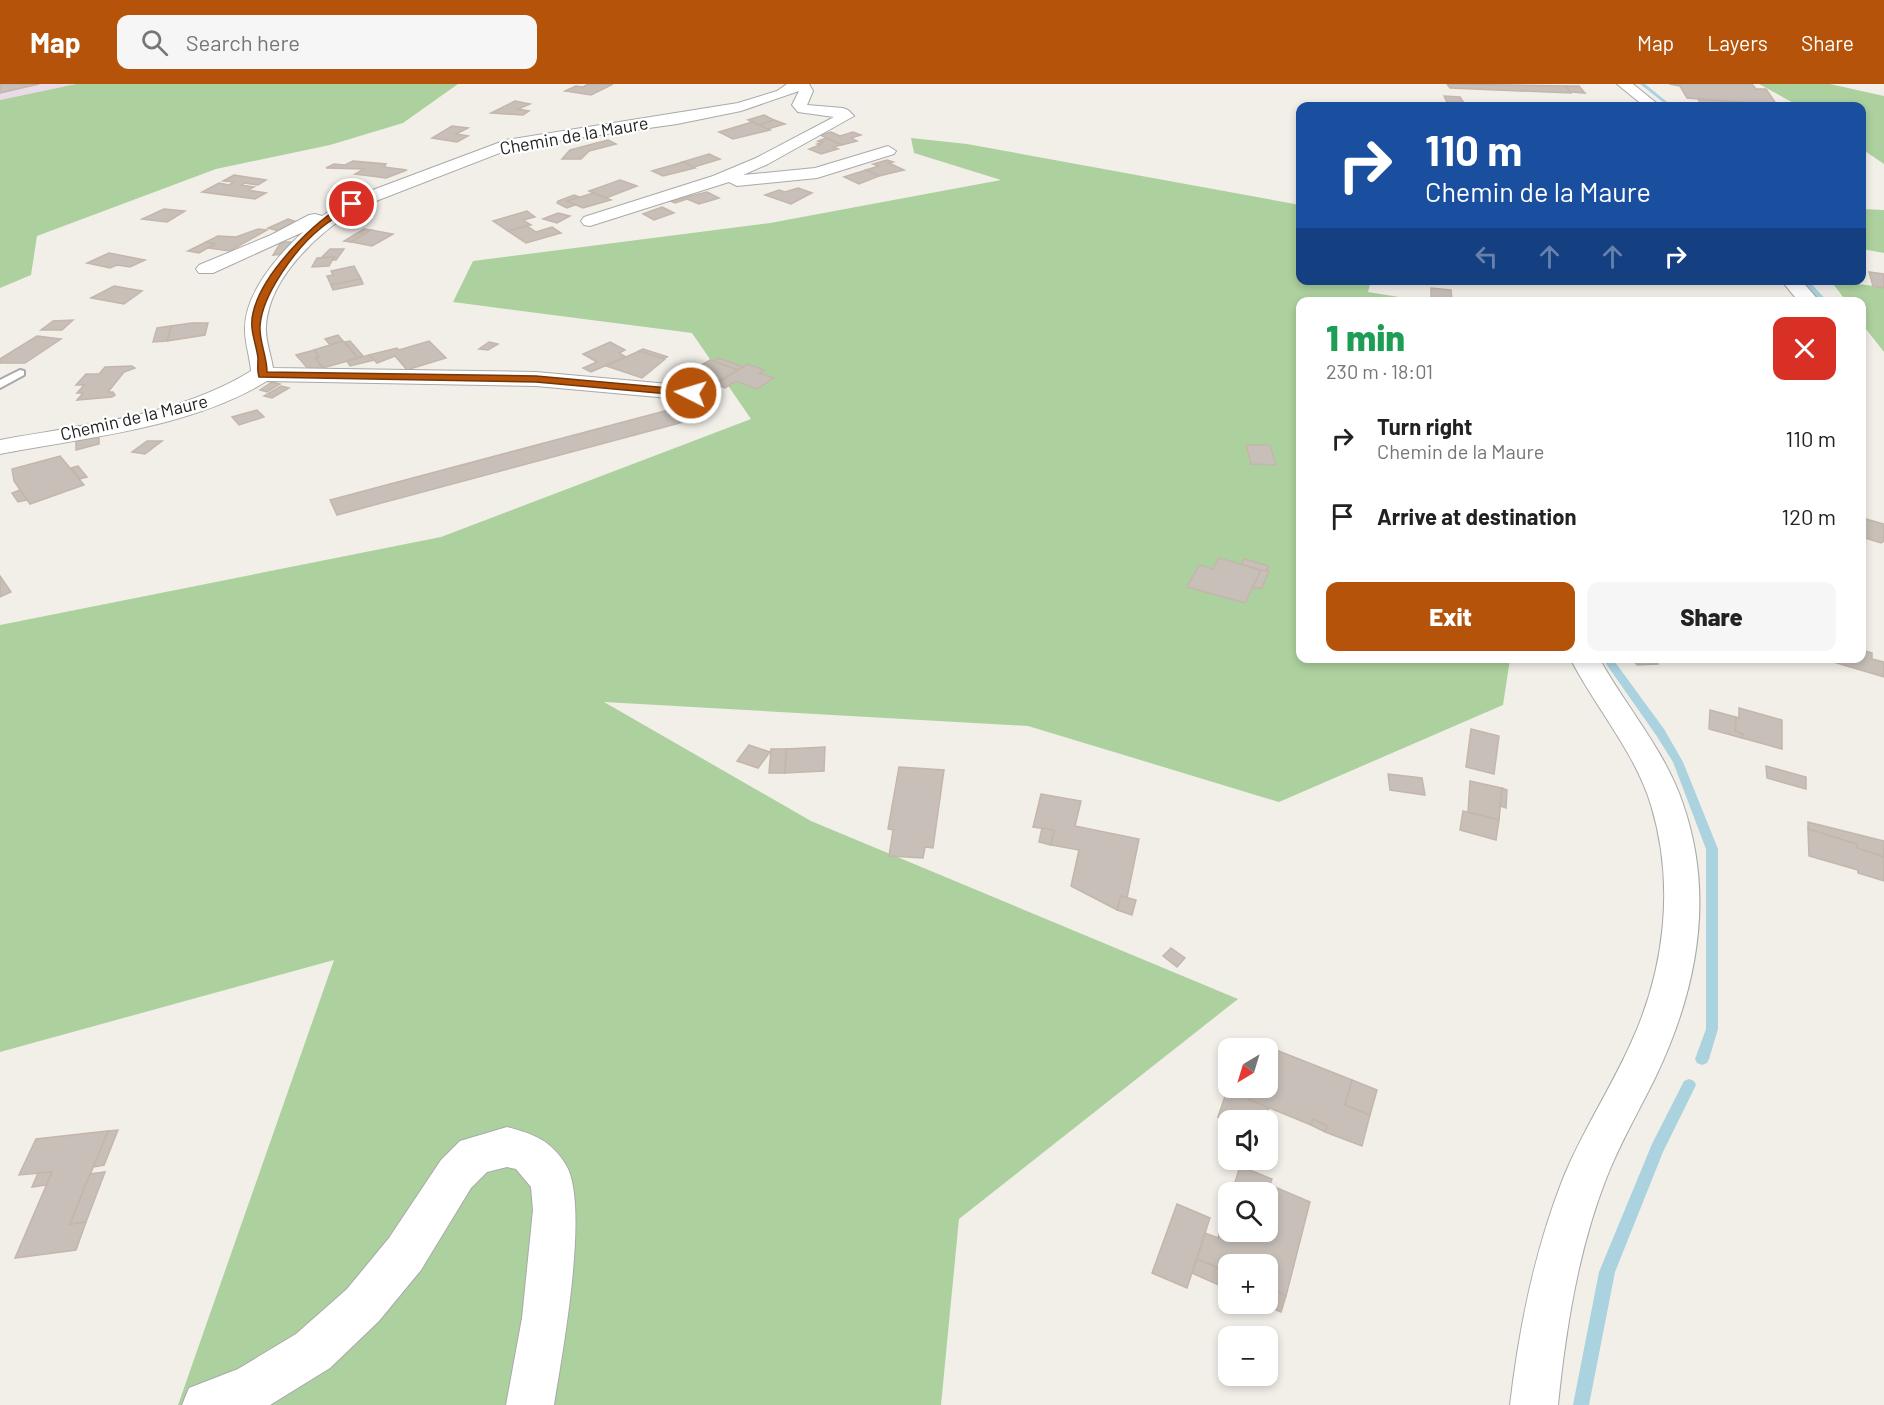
<!DOCTYPE html>
<html lang="en">
<head>
<meta charset="utf-8">
<style>
  body { margin:0; font-family:Barlow,sans-serif; background:#f6f6f6; color:#222; height:100vh; display:flex; flex-direction:column; font-size:22px; white-space:nowrap }
  * { box-sizing:border-box; margin:0 }
  p { font-size:20px; color:#767676 }
  .icon { flex:none; width:33px; height:33px; fill:none; stroke:currentColor; stroke-width:2; stroke-linecap:round; stroke-linejoin:round }
  .map { position:relative; flex:1; overflow:hidden }
  .details { position:absolute; left:1296px; top:213px; width:570px; height:366px; display:flex; flex-direction:column; background:#fff; border-radius:12px; box-shadow:0 3px 9px #0003 }
  .details>* { flex:none }
  .banner { position:absolute; left:1296px; top:18px; width:570px; height:183px; border-radius:12px; box-shadow:0 3px 9px #0003; background:#1a4fa0; color:#fff; overflow:hidden }
  .needle { width:39px; rotate:218deg }
  .tools { position:absolute; left:1218px; top:954px; display:grid; gap:12px }
  .tools a { display:grid; place-items:center; width:60px; height:60px; border-radius:12px; background:#fff; box-shadow:0 3px 9px #0003; font-size:30px }
  .pin { position:absolute; display:grid; place-items:center; width:51px; height:51px; color:#fff; margin:-26px; border:3px solid #fff; border-radius:50%; box-shadow:0 2px 6px #0007 }
  .me { position:absolute; width:66px; margin:-33px; rotate:275deg; stroke-linejoin:round; filter:drop-shadow(0 0 4px #0008) }
  .turn { display:flex; align-items:center; gap:21px; height:126px; padding:0 30px; font-size:27px }
  .turn .icon { width:78px; height:78px; stroke-width:2.5 }
  .turn b { display:block; font-size:42px; line-height:51px }
  .lanes { display:flex; align-items:center; height:57px; padding:0 30px; background:#0003; justify-content:center; gap:30px; direction:ltr }
  .lanes .off { opacity:.35 }
  .round { display:grid; place-items:center; flex:none; width:63px; height:63px; border-radius:12px; background:#f6f6f6 }
  .head { display:flex; align-items:center; justify-content:space-between; height:102px; padding:0 30px }
  h1 { font-size:36px; font-weight:800; line-height:45px; color:#1e9e55 }
  .primary-button { display:flex; gap:12px; margin-top:auto; padding:12px 30px }
  .primary-button a { flex:1; height:69px; border-radius:12px; background:#b45309; color:#fff; font-size:24px; font-weight:800; line-height:69px; text-align:center }
  .primary-button a+a { background:#f6f6f6; color:#222 }
  ul { padding:0; list-style:none }
  li { display:flex; align-items:center; gap:18px; height:78px; padding:0 30px }
  li div { flex:1 }
  li b { display:block; font-size:22px }
  li em { font-style:normal }
  header { display:flex; align-items:center; gap:36px; box-sizing:border-box; height:84px; padding:0 30px; background:#b45309; color:#fff }
  header strong { font-size:28px }
  nav { display:flex; gap:33px; margin-inline-start:auto; font-size:21px }
  .search { width:420px; height:54px; background:#f6f6f6; display:flex; align-items:center; gap:15px; box-sizing:border-box; padding:0 21px; border-radius:12px; color:#767676; font-size:22px }
  .map>svg:first-child { display:block }
</style>
</head>
<body>
<header>
<strong>Map</strong>
<div class="search"><svg class="icon" aria-label="search" viewBox="0 0 24 24"><circle cx="10" cy="10" r="6"/><path d="M15 15l6 6"/></svg>Search here</div>
<nav><a>Map</a><a>Layers</a><a>Share</a></nav>
</header>
<div class="map">
<svg width="1884" height="1321" viewBox="0 0 1884 1321">
  <rect width="100%" height="100%" fill="#f2efe9"/>
  <polygon fill="#ebdbe8" points="0,0 76,0 0,16"/>
  <g fill="#add19e">
    <polygon points="76,0 458,0 403,39 330,61 216,85 37,152 31,191 0,204 0,16"/>
    <polygon points="1759,0 1830,0 1884,12 1884,80 1862,65 1862,22 1799,22"/>
    <polygon points="911,54 967,60 1300,121 1300,196 1371,197 1368,208 1424,217 1300,218 1300,574 1510,575 1503,621 1279,718 1028,642 604,618 811,737 1238,915 959,1135 941,1321 178,1321 334,876 0,968 0,541 441,453 751,335 692,249 453,218 473,177 770,139 1001,96 914,69"/>
    <polygon points="1862,125 1884,126 1884,169 1862,165"/>
    <polygon points="1831,197 1884,203 1884,268 1862,240 1862,218 1846,217"/>
  </g>
  <g fill="none" stroke-linecap="round" stroke-linejoin="round">
    <g fill="#aad3df" fill-rule="evenodd">
      <polygon points="1640,0 1645,0 1672,22 1668,22"/>
      <polygon points="1801,196 1808,196 1828,218 1821,218"/>
      <polygon points="1602,574 1612,574 1664,645 1683,678 1718,765 1718,945 1709,975 1707,979 1702,981 1697,979 1695,975 1706,945 1706,765 1673,678 1656,651"/>
      <polygon points="1689,995 1694,997 1696,1001 1663,1068 1615,1188 1589,1321 1573,1321 1599,1188 1652,1060 1684,997"/>
    </g>
  </g>
  <g fill="#c7bfb8" stroke="#c4b6ab" stroke-width="1.5">
    <polygon points="0,0 39,0 0,9"/>
    <polygon points="588,0 613,0 591,11 565,7 576,2 583,3"/>
    <polygon points="1447,0 1566,2 1571,9 1450,4"/>
    <polygon points="1669,0 1752,0 1756,5 1766,5 1777,21 1687,14 1680,2"/>
    <polygon points="1566,2 1579,2 1585,9 1571,8"/>
    <polygon points="1444,12 1460,13 1466,22 1454,22 1452,19 1447,18"/>
    <polygon points="1698,15 1788,22 1789,22 1702,22"/>
    <polygon points="515,17 530,20 518,25 529,27 523,31 491,29"/>
    <polygon points="764,31 774,36 759,41 748,36"/>
    <polygon points="774,36 785,40 768,45 759,41"/>
    <polygon points="752,38 770,46 733,55 719,48"/>
    <polygon points="452,42 468,44 456,50 468,52 457,58 432,54"/>
    <polygon points="831,48 840,52 853,48 861,51 851,54 857,57 842,61 820,51"/>
    <polygon points="826,54 841,61 833,63 838,65 821,70 809,65 820,61 817,60 822,58 818,57"/>
    <polygon points="608,56 616,60 589,67 581,75 562,75 570,66"/>
    <polygon points="709,70 720,75 694,83 682,78"/>
    <polygon points="887,76 893,78 889,79 904,86 879,92 866,86 879,82 873,80"/>
    <polygon points="353,77 386,80 384,83 407,86 386,94 355,90 364,85 326,84 334,80 345,81"/>
    <polygon points="683,78 695,84 663,92 652,87"/>
    <polygon points="866,86 879,92 859,100 844,93"/>
    <polygon points="234,91 266,96 258,101 245,99 241,101 254,103 248,106 266,109 255,115 202,108 219,99 229,101 234,98 223,97"/>
    <polygon points="620,96 637,102 606,114 589,107"/>
    <polygon points="798,104 812,109 791,120 765,111 779,106 785,108"/>
    <polygon points="707,108 719,114 699,120 687,115 675,119 670,117"/>
    <polygon points="593,109 611,116 583,124 567,117"/>
    <polygon points="574,111 579,113 567,117 575,121 567,124 557,119 558,117"/>
    <polygon points="662,123 674,129 654,136 643,130"/>
    <polygon points="164,125 185,127 167,138 142,135"/>
    <polygon points="527,127 535,133 523,136 531,141 508,147 493,137"/>
    <polygon points="558,129 570,132 557,139 543,135"/>
    <polygon points="288,135 300,139 283,148 268,144"/>
    <polygon points="527,142 536,148 552,143 561,149 526,159 508,147"/>
    <polygon points="258,145 267,146 230,167 209,164 215,160 206,158 218,152 236,153"/>
    <polygon points="364,145 371,146 351,158 344,157"/>
    <polygon points="371,146 393,150 372,162 351,158"/>
    <polygon points="206,158 215,160 199,169 188,167"/>
    <polygon points="281,158 291,158 284,170 273,171"/>
    <polygon points="330,165 344,165 336,176 332,176 334,173 321,174"/>
    <polygon points="109,169 145,176 130,183 117,181 110,184 87,179"/>
    <polygon points="334,173 329,182 312,183 317,174"/>
    <polygon points="354,182 361,195 331,201 327,192 333,191 331,187"/>
    <polygon points="1869,188 1884,190 1884,204 1873,202"/>
    <polygon points="361,195 363,200 333,206 331,201"/>
    <polygon points="114,202 142,207 124,220 91,214"/>
    <polygon points="1431,204 1451,206 1452,216 1431,213"/>
    <polygon points="73,236 62,246 41,246 53,237"/>
    <polygon points="192,239 208,239 205,251 167,257 171,242"/>
    <polygon points="171,242 167,257 153,258 157,244"/>
    <polygon points="338,251 343,257 330,261 325,255"/>
    <polygon points="37,252 61,255 25,279 0,279 0,275"/>
    <polygon points="343,257 358,274 323,284 315,274 319,273 314,266"/>
    <polygon points="350,257 363,272 358,274 345,258"/>
    <polygon points="429,257 446,274 407,286 395,272 377,279 369,271 397,264 399,266"/>
    <polygon points="489,258 498,260 488,266 479,265"/>
    <polygon points="610,258 625,266 619,269 626,273 591,288 583,284 597,278 583,270"/>
    <polygon points="643,265 668,273 659,274 639,267"/>
    <polygon points="314,266 319,273 315,274 323,284 310,287 296,271"/>
    <polygon points="639,267 665,275 642,294 606,282"/>
    <polygon points="369,271 374,276 350,282 347,277"/>
    <polygon points="718,274 744,283 738,286 713,277"/>
    <polygon points="710,276 713,277 738,286 709,303 699,299 709,294 691,287"/>
    <polygon points="748,280 764,286 759,289 774,294 757,305 736,297 725,304 715,300"/>
    <polygon points="132,282 135,284 124,288 108,308 113,308 115,311 112,313 77,316 83,309 77,309 84,301 76,301 86,290 99,290 105,283"/>
    <polygon points="272,298 280,300 267,308 260,306"/>
    <polygon points="281,302 289,304 272,314 264,312"/>
    <polygon points="687,321 698,334 337,431 330,416"/>
    <polygon points="257,326 264,333 239,341 232,333"/>
    <polygon points="99,351 99,360 76,366 76,356"/>
    <polygon points="147,357 162,357 145,370 132,368"/>
    <polygon points="1246,361 1270,361 1276,381 1251,380"/>
    <polygon points="60,372 84,401 30,420 14,397 12,385"/>
    <polygon points="78,382 87,393 80,395 71,384"/>
    <polygon points="20,406 27,416 18,418 12,409"/>
    <polygon points="1862,434 1884,440 1884,457 1881,459 1862,453"/>
    <polygon points="1219,474 1261,486 1245,519 1187,503 1199,481 1213,485"/>
    <polygon points="1244,475 1269,482 1266,487 1261,486 1241,480"/>
    <polygon points="1261,486 1269,487 1261,505 1253,503"/>
    <polygon points="0,492 11,508 0,513"/>
    <polygon points="1862,566 1872,569 1872,575 1884,578 1884,593 1820,574 1862,574"/>
    <polygon points="1632,574 1654,574 1658,580 1637,581"/>
    <polygon points="1739,624 1782,636 1782,665 1742,654 1743,650 1735,647 1736,633 1739,634"/>
    <polygon points="1710,626 1736,633 1735,647 1743,650 1742,654 1709,645"/>
    <polygon points="1471,645 1499,652 1494,690 1466,683"/>
    <polygon points="749,661 770,668 758,684 737,677"/>
    <polygon points="825,663 824,687 785,689 786,665"/>
    <polygon points="771,665 786,665 785,689 769,689"/>
    <polygon points="1766,682 1806,693 1806,705 1767,694"/>
    <polygon points="899,683 944,686 933,764 925,763 923,774 889,772 893,746 888,745"/>
    <polygon points="1388,690 1422,694 1425,711 1390,706"/>
    <polygon points="1470,697 1502,704 1499,736 1468,728"/>
    <polygon points="1502,704 1507,706 1506,724 1500,722"/>
    <polygon points="1041,710 1081,717 1075,742 1139,755 1127,814 1121,812 1117,826 1071,802 1079,766 1051,761 1054,746 1033,743"/>
    <polygon points="1463,727 1499,736 1496,756 1460,746"/>
    <polygon points="1808,738 1884,757 1884,773 1857,764 1857,760 1808,745"/>
    <polygon points="1042,744 1054,746 1051,761 1039,758"/>
    <polygon points="1808,745 1857,760 1857,764 1884,773 1884,797 1858,789 1858,786 1809,772"/>
    <polygon points="1121,812 1136,816 1132,831 1117,826"/>
    <polygon points="1171,864 1185,874 1177,883 1163,872"/>
    <polygon points="1266,962 1352,996 1345,1021 1370,1031 1362,1062 1325,1048 1327,1042 1313,1035 1311,1041 1248,1015 1252,1004 1268,1004"/>
    <polygon points="1352,996 1377,1006 1370,1031 1345,1021"/>
    <polygon points="1228,1003 1252,1004 1248,1015 1269,1024 1265,1036 1228,1038 1218,1033"/>
    <polygon points="1313,1035 1327,1042 1325,1048 1311,1041"/>
    <polygon points="118,1046 104,1081 93,1083 108,1047"/>
    <polygon points="108,1047 70,1140 86,1138 76,1166 15,1174 52,1088 19,1091 36,1055"/>
    <polygon points="1240,1082 1272,1095 1270,1101 1310,1118 1286,1212 1268,1204 1268,1180 1228,1180 1228,1188 1197,1175 1205,1149 1218,1154 1228,1119 1228,1148 1268,1148 1268,1108 1232,1108"/>
    <polygon points="52,1088 46,1101 32,1103 38,1089"/>
    <polygon points="105,1088 86,1138 70,1140 90,1090"/>
    <polygon points="1177,1120 1210,1134 1187,1204 1152,1189"/>
    <polygon points="1197,1175 1228,1188 1228,1205 1192,1189"/>
    <polygon points="1268,1204 1286,1212 1281,1228 1261,1220 1268,1220"/>
  </g>
  <g fill="none" stroke-linecap="round" stroke-linejoin="round">
    <defs>
      <polygon id="lane" points="20,286 24,287 24,291 0,304 0,296"/>
      <g id="street">
        <path d="M 787,0 L 809,0 L 813,7 L 807,21 L 843,24 L 848,26 L 854,32 L 768,80 L 743,91 L 815,84 L 888,62 L 896,67 L 894,70 L 817,94 L 737,102 L 729,98 L 590,142 L 584,141 L 581,137 L 584,133 L 713,92 L 756,74 L 834,33 L 798,28 L 792,21 L 799,7 L 741,27 L 677,40 L 515,63 L 358,124 C 319,148 269,193 266,242 C 265,256 271,270 273,284 L 536,288 L 691,302 L 699,304 L 702,309 L 699,314 L 691,316 L 536,302 L 267,297 C 191,344 87,353 0,370 L 0,356 C 84,340 177,333 251,287 C 250,273 245,260 245,246 C 244,210 278,171 303,148 L 213,189 L 199,189 L 196,185 L 199,181 L 271,151 L 309,131 L 315,130 L 322,132 L 346,116 L 506,56 L 738,19 L 777,7 Z"/>
        <polygon points="1617,0 1633,0 1660,22 1644,22"/>
        <polygon points="1781,196 1801,196 1820,218 1799,218"/>
        <path d="M 1570,574 L 1599,574 C 1626,623 1665,666 1683,720 C 1715,812 1697,906 1656,992 C 1639,1027 1620,1059 1606,1095 C 1578,1167 1566,1244 1558,1321 L 1510,1321 C 1519,1244 1534,1169 1562,1097 C 1581,1049 1610,1006 1631,959 C 1665,885 1675,800 1651,721 C 1635,668 1595,623 1570,574 Z"/>
        <path d="M 507,1043 C 533,1050 551,1056 566,1081 C 590,1121 562,1271 554,1321 L 506,1321 L 522,1234 L 533,1126 L 531,1103 L 516,1085 L 507,1083 L 487,1088 L 471,1104 L 421,1186 L 379,1237 L 330,1284 L 270,1321 L 182,1321 L 189,1304 L 238,1285 L 296,1250 L 347,1205 L 389,1154 L 441,1076 L 460,1057 Z"/>
      </g>
    </defs>
    <use href="#lane" stroke="#a9a9a9" stroke-width="4"/>
    <use href="#street" stroke="#a9a9a9" stroke-width="2"/>
    <use href="#lane" fill="#fff" fill-rule="evenodd"/>
    <use href="#street" fill="#fff" fill-rule="evenodd"/>
  </g>
  <path fill="#b45309" stroke="#753606" stroke-width="1.5" d="M 349,118 L 355,120 C 345,129 332,134 321,144 C 297,163 262,210 260,242 C 259,257 267,272 267,288 L 536,292 L 691,306 L 696,309 L 691,312 L 536,298 L 259,293 C 257,287 258,281 258,274 C 256,258 249,246 253,229 C 262,189 314,137 349,118 Z"/>
  <g text-anchor="middle" stroke-width="4.5" stroke-linejoin="round" paint-order="stroke">
    <g font-size="18" fill="#222" stroke="#fff">
      <text transform="translate(574 52) rotate(-10)" y="6">Chemin de la Maure</text>
      <text transform="translate(134 334) rotate(-13)" y="6">Chemin de la Maure</text>
    </g>
  </g>
</svg>
<div class="tools">
<a><svg class="needle" viewBox="-14 -14 28 28"><path d="M0-13l5 13h-10z" fill="#e53935"/><path d="M0 13l5-13h-10z" fill="#767676"/></svg></a>
<a><svg class="icon" aria-label="sound" viewBox="0 0 24 24"><path d="M4 9h4l5-4v14l-5-4H4zM17 9q2 3 0 6"/></svg></a>
<a><svg class="icon" aria-label="search" viewBox="0 0 24 24"><circle cx="10" cy="10" r="6"/><path d="M15 15l6 6"/></svg></a>
<a>+</a>
<a>−</a>
</div>
<div class="pin" style="left:352px;top:120px;background:#d93025"><svg class="icon" aria-label="arrive" viewBox="0 0 24 24"><path d="M6 21V4h12l-3 4 3 4H6"/></svg></div>
<svg class="me" style="left:691px;top:309px" viewBox="-20 -20 40 40"><circle r="17" fill="#b45309" stroke="#fff" stroke-width="3"/><path d="M0-11L8 9 0 5-8 9z" fill="#fff"/></svg>
<div class="banner">
<div class="turn"><svg class="icon" aria-label="right" viewBox="0 0 24 24"><path d="M7 20v-9h11M14 6l5 5-5 5"/></svg><div><b>110 m</b>Chemin de la Maure</div></div>
<div class="lanes"><svg class="icon off" aria-label="left" viewBox="0 0 24 24"><path d="M17 20v-9H6M10 6l-5 5 5 5"/></svg><svg class="icon off" aria-label="ahead" viewBox="0 0 24 24"><path d="M12 20V5M6 11l6-6 6 6"/></svg><svg class="icon off" aria-label="ahead" viewBox="0 0 24 24"><path d="M12 20V5M6 11l6-6 6 6"/></svg><svg class="icon" aria-label="right" viewBox="0 0 24 24"><path d="M7 20v-9h11M14 6l5 5-5 5"/></svg></div>
</div>
<section class="details">
<div class="head"><div><h1>1 min</h1><p>230 m · 18:01</p></div><a class="round" style="background:#d93025;color:#fff"><svg class="icon" aria-label="close" viewBox="0 0 24 24"><path d="M6 6l12 12M18 6L6 18"/></svg></a></div>
<ul>
<li><svg class="icon" aria-label="right" viewBox="0 0 24 24"><path d="M7 20v-9h11M14 6l5 5-5 5"/></svg><div><b>Turn right</b><p>Chemin de la Maure</p></div><em>110 m</em></li>
<li><svg class="icon" aria-label="arrive" viewBox="0 0 24 24"><path d="M6 21V4h12l-3 4 3 4H6"/></svg><div><b>Arrive at destination</b></div><em>120 m</em></li>
</ul>
<div class="primary-button"><a>Exit</a><a>Share</a></div>
</section>
</div>
</body>
</html>
